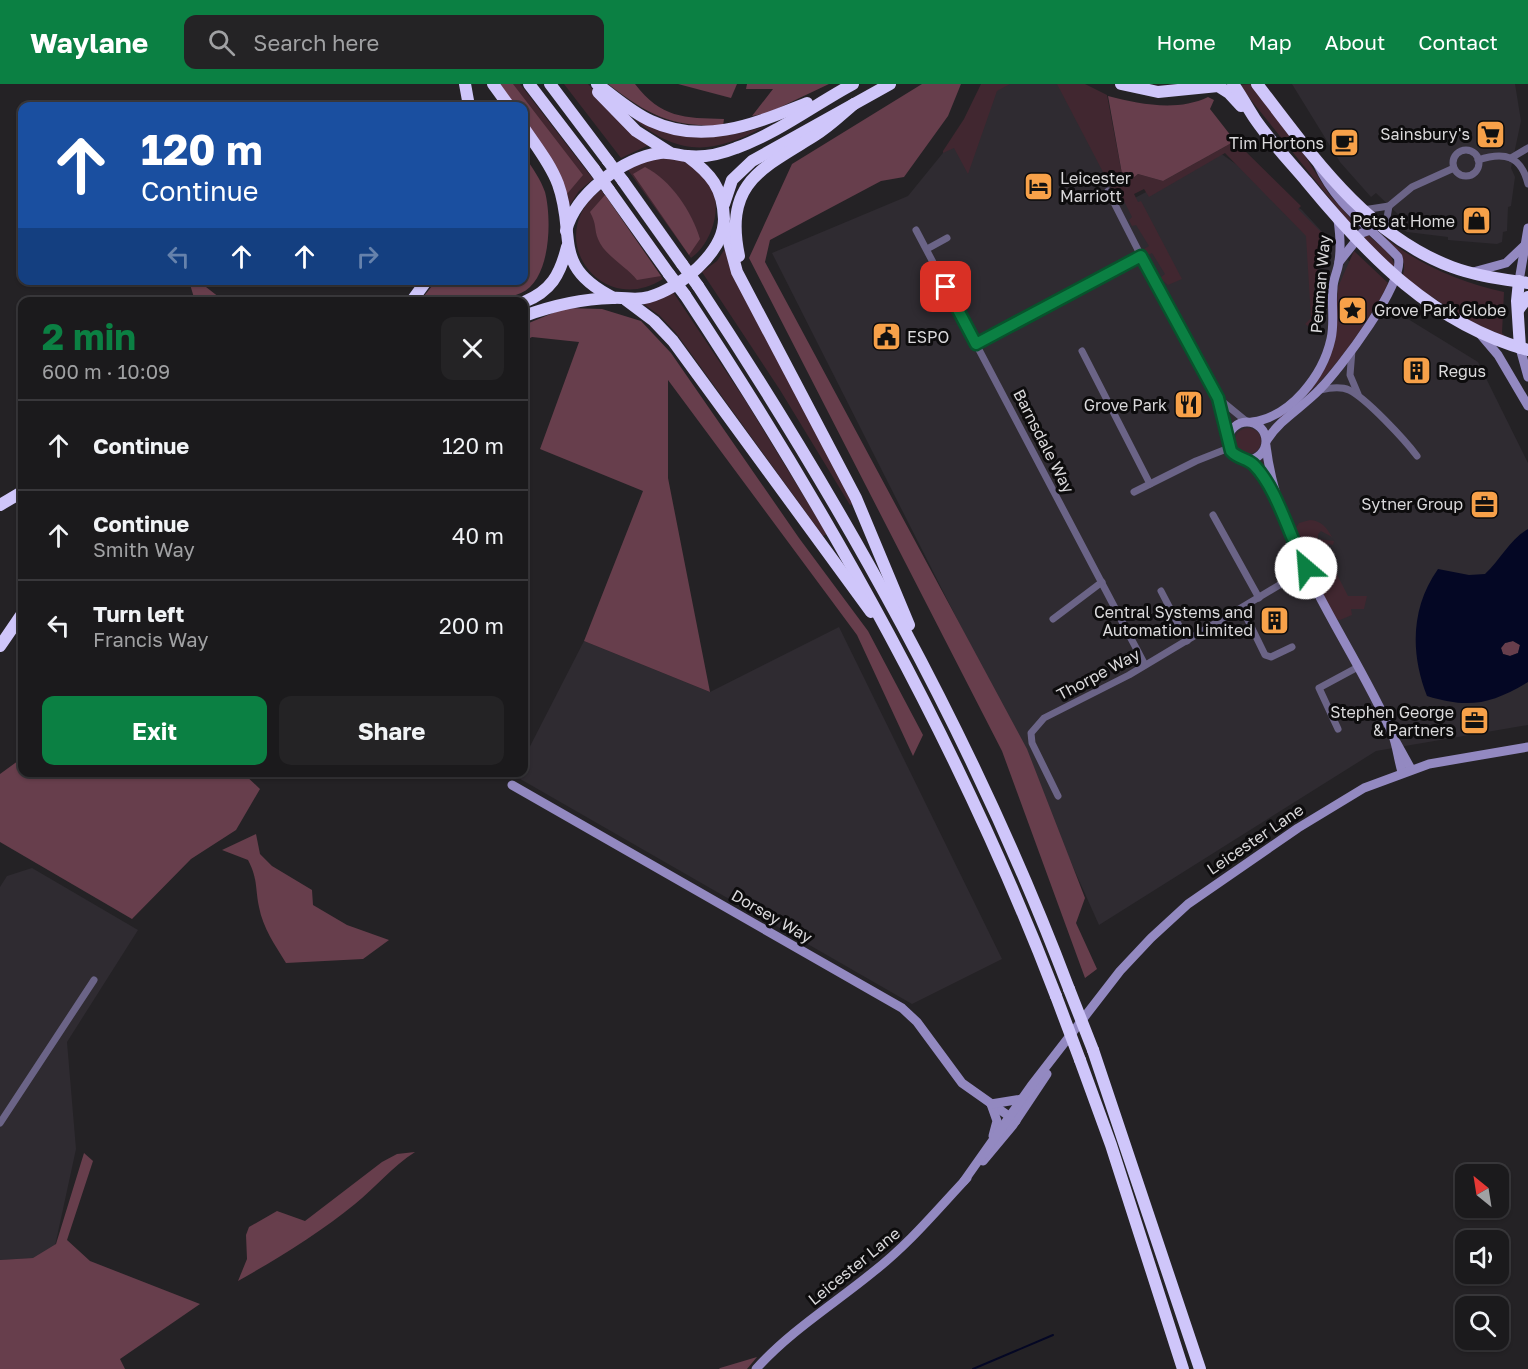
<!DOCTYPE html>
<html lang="en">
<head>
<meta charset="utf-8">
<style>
  body { margin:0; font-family:"Golos Text",sans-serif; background:#242325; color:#f1f3f6; height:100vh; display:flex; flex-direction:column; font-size:22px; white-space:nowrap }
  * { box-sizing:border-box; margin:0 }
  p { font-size:20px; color:#a0a1a3 }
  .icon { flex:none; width:33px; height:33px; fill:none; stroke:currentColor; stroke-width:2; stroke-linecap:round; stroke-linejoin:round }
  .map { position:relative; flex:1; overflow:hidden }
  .panel { position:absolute; left:18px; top:213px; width:510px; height:480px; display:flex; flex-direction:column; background:#1b1a1c; border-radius:12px; box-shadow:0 2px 4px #0004,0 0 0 2px #39383b }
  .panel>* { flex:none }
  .top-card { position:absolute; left:18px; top:18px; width:510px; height:183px; border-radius:12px; box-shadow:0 2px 4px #0004,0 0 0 2px #39383b; background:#1a4fa0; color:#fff; overflow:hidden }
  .needle { width:39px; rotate:330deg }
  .tools { position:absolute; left:1455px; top:1080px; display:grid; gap:12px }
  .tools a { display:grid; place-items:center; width:54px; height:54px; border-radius:12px; background:#1b1a1c; box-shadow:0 2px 4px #0004,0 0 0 2px #39383b; font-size:30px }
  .pin { position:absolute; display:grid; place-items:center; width:51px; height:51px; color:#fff; margin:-26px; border-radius:12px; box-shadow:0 3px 9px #0006 }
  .me { position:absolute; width:66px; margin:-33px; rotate:333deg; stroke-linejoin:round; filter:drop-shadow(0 0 4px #0008) }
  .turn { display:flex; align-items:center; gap:21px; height:126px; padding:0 24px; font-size:27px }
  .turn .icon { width:78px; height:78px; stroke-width:2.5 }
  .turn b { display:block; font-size:42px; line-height:51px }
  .lanes { display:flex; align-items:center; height:57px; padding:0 24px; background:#0003; justify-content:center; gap:30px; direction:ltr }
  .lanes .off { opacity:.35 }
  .round { display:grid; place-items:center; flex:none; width:63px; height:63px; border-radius:12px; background:#242325 }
  .summary { display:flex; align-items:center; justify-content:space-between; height:102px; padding:0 24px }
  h1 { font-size:36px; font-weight:700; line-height:45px; color:#0b8043 }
  .button { display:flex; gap:12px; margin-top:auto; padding:12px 24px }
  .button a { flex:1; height:69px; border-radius:12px; background:#0b8043; color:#fff; font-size:24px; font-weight:700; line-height:69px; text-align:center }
  .button a+a { background:#242325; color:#f1f3f6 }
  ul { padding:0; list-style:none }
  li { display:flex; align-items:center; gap:18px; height:90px; padding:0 24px; border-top:2px solid #39383b }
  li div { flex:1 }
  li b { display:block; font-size:22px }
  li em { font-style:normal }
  header { display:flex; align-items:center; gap:36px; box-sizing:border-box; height:84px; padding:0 30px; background:#0b8043; color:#fff }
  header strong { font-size:28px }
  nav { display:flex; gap:33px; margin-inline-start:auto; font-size:21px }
  .search { width:420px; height:54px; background:#242325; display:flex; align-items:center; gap:15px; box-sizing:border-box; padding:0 21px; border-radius:12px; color:#a0a1a3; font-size:22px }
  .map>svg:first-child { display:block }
</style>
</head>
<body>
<header>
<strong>Waylane</strong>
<div class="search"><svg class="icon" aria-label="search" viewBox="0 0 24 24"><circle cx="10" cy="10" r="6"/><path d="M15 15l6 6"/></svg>Search here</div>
<nav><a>Home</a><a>Map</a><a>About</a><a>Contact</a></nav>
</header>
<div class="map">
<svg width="1528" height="1285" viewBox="0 0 1528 1285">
  <rect width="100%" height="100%" fill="#242225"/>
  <g fill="#2f2b31">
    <polygon points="999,0 1058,0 1129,117 1220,69 1302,126 1395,227 1478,278 1528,379 1528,641 1376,667 1099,841 1000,620 772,169 908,112"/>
    <polygon points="1292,0 1515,0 1521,37 1511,84 1515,93 1511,122 1508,123 1507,147 1503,148 1502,158 1497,160 1448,156 1448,153 1407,148 1401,144 1401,133 1376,109 1371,113 1340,78"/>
    <polygon points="839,543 1002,875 912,920 515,692 516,689 524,688 524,674 584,557 710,608"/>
    <polygon points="32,784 138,846 67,958 76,1065 55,1162 35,1174 0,1176 0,803 7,792"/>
  </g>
  <g fill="#412730">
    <polygon points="498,0 520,0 593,95 579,107 569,122 555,84 524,38 524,22"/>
    <polygon points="564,0 588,0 629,46 649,61 621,74"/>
    <polygon points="981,0 1010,0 997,7 968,90 954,64 943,69 943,67 964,35"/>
    <polygon points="1057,0 1085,0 1107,11 1124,101 1138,90 1163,97 1235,57 1301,122 1298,125 1323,150 1314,207 1319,235 1312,245 1305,240 1311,234 1306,152 1225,69 1149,113 1144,105 1134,110 1138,118 1141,117 1182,195 1168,201 1160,194 1165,190 1152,169 1148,171 1144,165 1149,162 1136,141 1132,142 1129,136 1132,133 1121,111 1116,113"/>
    <polygon points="1253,0 1293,53 1329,110 1353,137 1350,140 1239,1"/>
    <path d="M 634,35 C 682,57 713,57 764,43 C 713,70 680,73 634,35 Z"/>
    <path d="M 676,74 C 689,79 703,88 710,100 C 724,123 711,160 691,174 L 628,86 L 647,75 Z"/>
    <path d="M 601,106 L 663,195 C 600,235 541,151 601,106 Z"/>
    <path d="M 1381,150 C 1416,180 1459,198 1504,208 L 1502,249 L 1506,253 L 1467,236 L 1402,193 C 1410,173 1393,163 1381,150 Z"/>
    <path d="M 1368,151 C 1380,162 1395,170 1395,187 L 1362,155 Z"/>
    <polygon points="726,163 854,419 850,421 780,306 702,188 717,177"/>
    <path d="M 1354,167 L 1388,199 L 1384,208 C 1355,258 1325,298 1280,335 L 1279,332 L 1316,299 L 1328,278 L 1334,260 L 1338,203 Z"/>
    <polygon points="673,208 745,316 827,450 823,452 676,249 659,231 642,219"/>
    <circle cx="1248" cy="357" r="13"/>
    <path d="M 1310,436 C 1322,437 1326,443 1332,453 L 1321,447 L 1318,450 L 1318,455 L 1334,457 L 1333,461 L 1328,460 L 1327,471 L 1348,512 L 1367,512 L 1364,525 L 1351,525 L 1352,531 L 1340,536 L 1333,534 L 1293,449 L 1299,439 Z"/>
  </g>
  <g fill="#673e4c">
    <polygon points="499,0 513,0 583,91 567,110 557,85 524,37 524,22 514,22"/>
    <path d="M 608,0 L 635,0 C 661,34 684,34 724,35 L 723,42 C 669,42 650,32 608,0 Z"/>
    <polygon points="678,0 737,0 731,14"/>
    <polygon points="747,0 829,0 768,29 752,32 773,5 746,5"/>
    <polygon points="922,0 961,0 948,32 904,93 881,97 770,156 765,178 1027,665 1085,814 1076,839 1097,885 1085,894 1002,667 749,174 792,80"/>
    <path d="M 1108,12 C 1139,20 1177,28 1208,13 L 1214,16 L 1210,25 L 1235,57 L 1163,97 L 1138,90 L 1124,101 Z"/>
    <path d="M 524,72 C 531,81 541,96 545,108 C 552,135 551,196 521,209 C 490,222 454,218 420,217 L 436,197 L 524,196 Z"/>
    <path d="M 645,83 C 671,96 692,128 700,155 L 689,171 L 633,90 Z"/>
    <path d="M 605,111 L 661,192 L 637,196 C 626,182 604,171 598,155 C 594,145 597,141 590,128 Z"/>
    <polygon points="189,197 206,197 206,203 224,217 195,217"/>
    <polygon points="565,224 602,225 641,237 671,269 799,454 868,547 923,651 913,672 857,551 668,296 668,394 710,608 584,557 643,407 540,365 579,258 532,253 524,257 524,241"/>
    <polygon points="1513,557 1520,561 1518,569 1510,572 1503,570 1501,564 1505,559"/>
    <polygon points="22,674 22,688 243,689 260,705 236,746 191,775 132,835 0,758 0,690"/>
    <path d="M 256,750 L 260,770 L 272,782 L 312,806 L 313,821 L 347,841 L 389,856 L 363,875 L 286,879 C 275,861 263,844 259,823 C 255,804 258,795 248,776 L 222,766 Z"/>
    <path d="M 415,1068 C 392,1083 376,1103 355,1120 C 321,1148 277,1175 238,1197 L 247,1175 L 246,1151 L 249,1143 L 277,1127 L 305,1137 L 382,1078 L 397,1070 Z"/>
    <polygon points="84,1069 93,1077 67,1156 90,1177 200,1220 120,1275 125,1285 0,1285 0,1176 33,1174 56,1160"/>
    <polygon points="757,1273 747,1285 719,1285 720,1284"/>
  </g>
  <path fill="#040724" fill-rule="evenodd" d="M 1528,445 L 1528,598 C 1491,620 1469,625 1427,612 C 1410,569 1411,523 1438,485 L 1469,491 L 1485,490 C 1500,476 1511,454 1528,445 ZM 1513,557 L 1520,561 L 1518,569 L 1510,572 L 1503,570 L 1501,564 L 1505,559 Z"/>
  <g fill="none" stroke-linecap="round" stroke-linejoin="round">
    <polyline stroke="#040724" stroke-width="2" points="973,1285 1053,1251"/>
    <g stroke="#6b6487" stroke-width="7">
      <circle cx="1466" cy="79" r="13"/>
      <polyline points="1511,74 1528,64"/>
      <path d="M 1478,76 C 1505,67 1521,72 1528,100"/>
      <polyline points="1108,107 1162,213 1218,314 1228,352"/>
      <polyline points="1363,126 1389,122 1412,103 1454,84"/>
      <polyline points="916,146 1145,581"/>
      <polyline points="1385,146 1389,122"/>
      <polyline points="927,165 947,154"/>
      <polyline points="976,259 1141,172"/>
      <polyline points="1352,266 1350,291 1358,310"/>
      <polyline points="1082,267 1150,400"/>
      <path d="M 1320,306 C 1329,304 1340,302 1349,306 C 1366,314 1405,356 1417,372"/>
      <polyline points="1218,314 1246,337"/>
      <polyline points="1134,408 1196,377 1229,364"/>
      <polyline points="1213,431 1259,514"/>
      <polyline points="1161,507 1187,557"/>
      <polyline points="1242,524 1265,571 1271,573 1292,563"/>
      <polyline points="1053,535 1102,498"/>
      <polyline points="1338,645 1319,604 1358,583"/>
      <polyline points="1058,712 1032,659 1031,649 1044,634 1129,591 1306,485"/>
      <polyline points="0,1039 94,896"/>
    </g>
    <g stroke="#9389c1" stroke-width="9">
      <polyline points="1339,178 1362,149 1373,145"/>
      <polyline points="1473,188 1506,179 1525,161"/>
      <polyline points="1519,197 1528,144"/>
      <polyline points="1481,251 1498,271 1528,322"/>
      <polyline points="1520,264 1528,293"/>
      <circle cx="1247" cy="357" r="19"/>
      <path d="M 1252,338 C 1291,333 1323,291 1331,255 C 1335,238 1331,221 1333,204 C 1333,195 1338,187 1339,177 C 1341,164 1340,150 1338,136"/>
      <path d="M 1267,356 C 1280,335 1303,323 1320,305 C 1339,286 1407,197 1398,173 C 1369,142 1336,121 1318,81"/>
      <path d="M 1266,362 C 1279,468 1349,553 1392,649 C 1397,661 1398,675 1402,688"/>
      <polyline points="1248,376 1271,406"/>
      <polyline points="1396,658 1411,685"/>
      <polyline points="512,701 902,924 917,938 962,999 1016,1037"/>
      <polyline points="991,1020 997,1037 993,1052"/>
      <polyline points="991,1020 1022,1015"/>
      <polyline points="983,1077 1013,1041 1047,990"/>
      <polyline points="964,1097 1031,1002 1120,887 1151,854 1188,820 1298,744 1364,704 1429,680 1528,663"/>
      <path d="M 756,1285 C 790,1247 834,1220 873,1188 C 909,1160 936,1127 967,1094"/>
    </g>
    <g stroke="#cfc6fa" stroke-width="12">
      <polyline points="465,0 469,22"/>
      <polyline points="493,0 509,22"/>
      <polyline points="529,0 594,85"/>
      <polyline points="550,0 608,77"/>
      <path d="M 597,0 C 615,13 631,28 651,37 C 705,62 756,39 807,19"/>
      <polyline points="1121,0 1158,8 1218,2 1229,9 1241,22"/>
      <path d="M 1233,0 C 1241,11 1247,23 1255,35 C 1270,57 1290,78 1307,98 C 1368,172 1433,240 1528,266"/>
      <path d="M 1257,0 C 1311,70 1366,151 1452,183 C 1476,192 1502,195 1528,199"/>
      <polyline points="598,8 636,47 669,68"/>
      <path d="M 524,44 C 536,62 550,79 558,100 C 577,152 550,182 614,214"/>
      <polyline points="623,97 682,180"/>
      <polyline points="609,106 669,190"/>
      <polyline points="724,120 732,96 752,77 890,0"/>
      <polyline points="724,140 737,188 856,414 909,541"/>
      <path d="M 566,147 C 575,110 623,74 660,69 C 670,68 678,71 687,72 C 704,74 721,70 736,64 C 778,49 814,21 853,0"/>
      <path d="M 739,172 C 724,99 761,85 814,52 C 829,43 841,31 854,20"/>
      <polyline points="1519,197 1517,217 1520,264"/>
      <path d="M 698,202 C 844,423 975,656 1069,905"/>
      <path d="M 685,211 C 831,432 961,664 1056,912"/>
      <polyline points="626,216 654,237 673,257 871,528"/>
      <polyline points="411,218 427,196"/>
      <path d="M 524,218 C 551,207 560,191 567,163"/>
      <polyline points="1518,226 1528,213"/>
      <path d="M 524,232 C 554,221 580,215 612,214 C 625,213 636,217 649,213 C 679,205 724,169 724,135 C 723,104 711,90 687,72"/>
      <polyline points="0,421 22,408"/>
      <polyline points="0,562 22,530"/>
      <polyline points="1093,966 1200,1285"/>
      <polyline points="1080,976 1111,1061 1183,1285"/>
    </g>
    <g stroke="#cfc6fa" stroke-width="12">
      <polyline points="608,77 623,97"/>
      <polyline points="594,85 609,106"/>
      <polyline points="682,180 698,202"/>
      <polyline points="669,190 685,211"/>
      <polyline points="1069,905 1093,966"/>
      <polyline points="1056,912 1080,976"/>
    </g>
  </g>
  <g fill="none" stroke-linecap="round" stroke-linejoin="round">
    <defs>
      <path id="route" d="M 946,203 L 976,260 L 1141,172 L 1218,314 L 1231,367 C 1238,375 1247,374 1254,381 C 1277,404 1290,454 1306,484"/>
    </defs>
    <use href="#route" stroke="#07532c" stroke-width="15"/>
    <use href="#route" stroke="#0b8043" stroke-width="10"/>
  </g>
  <defs>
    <symbol id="supermarket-square" viewBox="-11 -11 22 22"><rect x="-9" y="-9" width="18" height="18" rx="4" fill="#f7a149" stroke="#0d0c0d"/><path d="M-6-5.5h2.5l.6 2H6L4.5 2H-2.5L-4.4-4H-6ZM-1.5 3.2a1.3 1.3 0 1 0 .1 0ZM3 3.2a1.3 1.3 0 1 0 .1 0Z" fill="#111"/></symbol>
    <symbol id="cafe-square" viewBox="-11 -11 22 22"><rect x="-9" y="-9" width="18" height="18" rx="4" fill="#f7a149" stroke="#0d0c0d"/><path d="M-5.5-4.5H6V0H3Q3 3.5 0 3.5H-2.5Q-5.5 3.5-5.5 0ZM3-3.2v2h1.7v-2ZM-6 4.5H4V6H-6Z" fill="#111"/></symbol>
    <symbol id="hotel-square" viewBox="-11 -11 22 22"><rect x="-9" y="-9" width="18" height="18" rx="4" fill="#f7a149" stroke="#0d0c0d"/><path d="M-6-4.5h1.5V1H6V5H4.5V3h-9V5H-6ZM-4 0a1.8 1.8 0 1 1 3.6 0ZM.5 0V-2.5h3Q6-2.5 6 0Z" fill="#111"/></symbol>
    <symbol id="shop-square" viewBox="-11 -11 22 22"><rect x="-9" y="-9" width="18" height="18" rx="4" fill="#f7a149" stroke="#0d0c0d"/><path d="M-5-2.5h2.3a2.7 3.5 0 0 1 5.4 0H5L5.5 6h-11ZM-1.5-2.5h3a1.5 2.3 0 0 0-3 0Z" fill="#111"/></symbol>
    <symbol id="sight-square" viewBox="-11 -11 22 22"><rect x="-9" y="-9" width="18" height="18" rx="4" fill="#f7a149" stroke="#0d0c0d"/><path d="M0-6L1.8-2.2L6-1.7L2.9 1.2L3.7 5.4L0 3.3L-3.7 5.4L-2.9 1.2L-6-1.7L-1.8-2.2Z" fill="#111"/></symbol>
    <symbol id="civic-square" viewBox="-11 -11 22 22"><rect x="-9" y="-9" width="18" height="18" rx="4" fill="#f7a149" stroke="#0d0c0d"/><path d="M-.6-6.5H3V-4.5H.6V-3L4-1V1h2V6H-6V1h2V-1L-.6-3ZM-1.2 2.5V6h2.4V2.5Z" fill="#111"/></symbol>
    <symbol id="building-square" viewBox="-11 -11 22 22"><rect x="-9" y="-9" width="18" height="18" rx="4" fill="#f7a149" stroke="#0d0c0d"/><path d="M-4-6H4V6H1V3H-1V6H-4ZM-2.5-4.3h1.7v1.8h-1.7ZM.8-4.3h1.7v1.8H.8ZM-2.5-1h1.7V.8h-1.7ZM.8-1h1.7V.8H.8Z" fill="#111"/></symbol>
    <symbol id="restaurant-square" viewBox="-11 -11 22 22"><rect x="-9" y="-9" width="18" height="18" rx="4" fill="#f7a149" stroke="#0d0c0d"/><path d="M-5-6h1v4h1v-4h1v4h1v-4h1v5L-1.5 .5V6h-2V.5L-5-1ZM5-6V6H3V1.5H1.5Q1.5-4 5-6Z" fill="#111"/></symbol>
    <symbol id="office-square" viewBox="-11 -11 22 22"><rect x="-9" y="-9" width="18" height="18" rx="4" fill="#f7a149" stroke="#0d0c0d"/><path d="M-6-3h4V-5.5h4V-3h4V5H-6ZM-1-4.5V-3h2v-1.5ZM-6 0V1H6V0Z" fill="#111"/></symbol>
  </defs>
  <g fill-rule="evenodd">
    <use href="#supermarket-square" x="1474" y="34" width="33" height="33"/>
    <use href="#cafe-square" x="1328" y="42" width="33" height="33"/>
    <use href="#hotel-square" x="1022" y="86" width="33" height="33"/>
    <use href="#shop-square" x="1460" y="120" width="33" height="33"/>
    <use href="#sight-square" x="1336" y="210" width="33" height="33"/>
    <use href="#civic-square" x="870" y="236" width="33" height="33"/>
    <use href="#building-square" x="1400" y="270" width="33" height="33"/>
    <use href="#restaurant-square" x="1172" y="304" width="33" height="33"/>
    <use href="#office-square" x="1468" y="404" width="33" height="33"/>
    <use href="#building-square" x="1258" y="520" width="33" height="33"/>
    <use href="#office-square" x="1458" y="620" width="33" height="33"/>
  </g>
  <g text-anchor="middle" stroke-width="6" stroke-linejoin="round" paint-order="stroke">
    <g font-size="16" fill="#dad9db" stroke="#0d0c0d" text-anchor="end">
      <text x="1470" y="56">Sainsbury's</text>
      <text x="1324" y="65">Tim Hortons</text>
      <text x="1060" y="100" text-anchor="start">Leicester<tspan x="1060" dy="18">Marriott</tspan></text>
      <text x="1455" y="143">Pets at Home</text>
      <text x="1374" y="232" text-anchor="start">Grove Park Globe</text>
      <text x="907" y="259" text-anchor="start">ESPO</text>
      <text x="1438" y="293" text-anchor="start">Regus</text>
      <text x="1167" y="327">Grove Park</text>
      <text x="1463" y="426">Sytner Group</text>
      <text x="1253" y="534">Central Systems and<tspan x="1253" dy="18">Automation Limited</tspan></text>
      <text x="1454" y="634">Stephen George<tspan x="1454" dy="18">&amp; Partners</tspan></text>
    </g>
    <g font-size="16" fill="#dad9db" stroke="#0d0c0d">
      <text transform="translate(1320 200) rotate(-85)" y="6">Penman Way</text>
      <text transform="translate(1044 357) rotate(63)" y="6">Barnsdale Way</text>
      <text transform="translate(1098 590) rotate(-28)" y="6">Thorpe Way</text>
      <text transform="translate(1255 755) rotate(-34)" y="6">Leicester Lane</text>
      <text transform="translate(772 832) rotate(30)" y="6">Dorsey Way</text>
      <text transform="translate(854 1182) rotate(-39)" y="6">Leicester Lane</text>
    </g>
  </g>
</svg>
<div class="tools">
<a><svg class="needle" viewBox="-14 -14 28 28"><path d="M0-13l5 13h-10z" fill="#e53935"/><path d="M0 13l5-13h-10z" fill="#a0a1a3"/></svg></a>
<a><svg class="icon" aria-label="sound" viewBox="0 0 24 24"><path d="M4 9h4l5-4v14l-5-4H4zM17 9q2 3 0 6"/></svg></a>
<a><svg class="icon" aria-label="search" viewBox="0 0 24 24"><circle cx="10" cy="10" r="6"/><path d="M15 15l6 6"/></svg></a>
</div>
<div class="pin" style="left:946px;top:203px;background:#d93025"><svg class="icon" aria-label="arrive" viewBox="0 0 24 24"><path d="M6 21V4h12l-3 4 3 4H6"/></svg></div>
<svg class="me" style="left:1306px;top:484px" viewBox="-20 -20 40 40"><circle r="19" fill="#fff"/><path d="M0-13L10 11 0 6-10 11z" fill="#0b8043"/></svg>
<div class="top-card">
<div class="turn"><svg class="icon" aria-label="ahead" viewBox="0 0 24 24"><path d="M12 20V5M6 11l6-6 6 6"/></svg><div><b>120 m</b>Continue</div></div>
<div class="lanes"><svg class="icon off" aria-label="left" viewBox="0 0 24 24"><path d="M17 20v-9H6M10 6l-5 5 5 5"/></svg><svg class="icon" aria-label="ahead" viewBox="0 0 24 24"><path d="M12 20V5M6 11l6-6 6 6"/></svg><svg class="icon" aria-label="ahead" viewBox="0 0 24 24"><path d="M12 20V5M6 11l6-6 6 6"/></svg><svg class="icon off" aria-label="right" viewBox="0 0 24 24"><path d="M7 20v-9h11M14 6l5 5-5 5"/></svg></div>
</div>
<section class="panel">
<div class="summary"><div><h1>2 min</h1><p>600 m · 10:09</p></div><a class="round"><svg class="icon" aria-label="close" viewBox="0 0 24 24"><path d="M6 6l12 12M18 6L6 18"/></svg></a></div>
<ul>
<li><svg class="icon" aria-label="ahead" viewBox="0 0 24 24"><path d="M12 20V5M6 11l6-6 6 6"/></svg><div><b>Continue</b></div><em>120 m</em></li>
<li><svg class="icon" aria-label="ahead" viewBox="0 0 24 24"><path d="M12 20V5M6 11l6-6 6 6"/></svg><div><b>Continue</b><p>Smith Way</p></div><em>40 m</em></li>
<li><svg class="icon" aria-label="left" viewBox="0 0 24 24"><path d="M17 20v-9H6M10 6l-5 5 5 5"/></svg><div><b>Turn left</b><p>Francis Way</p></div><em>200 m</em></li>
</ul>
<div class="button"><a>Exit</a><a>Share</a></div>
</section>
</div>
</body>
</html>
